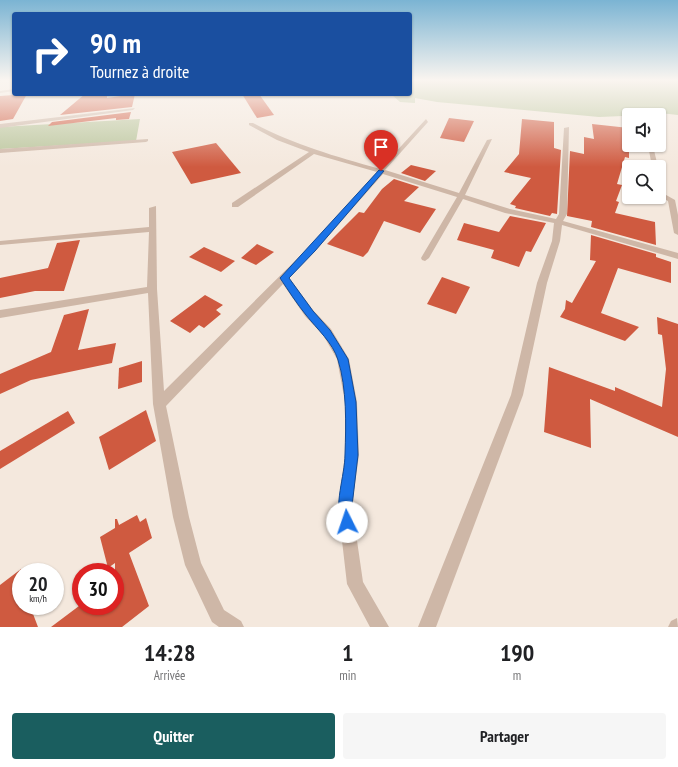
<!DOCTYPE html>
<html lang="fr">
<head>
<meta charset="utf-8">
<style>
  body { margin:0; font-family:"PT Sans Narrow",sans-serif; background:#f6f6f6; color:#202124; height:100vh; display:flex; flex-direction:column; font-size:15px; white-space:nowrap }
  * { box-sizing:border-box; margin:0 }
  p { font-size:13px; color:#757577 }
  .icon { flex:none; width:22px; height:22px; fill:none; stroke:currentColor; stroke-width:2; stroke-linecap:round; stroke-linejoin:round }
  .map { position:relative; height:627px; overflow:hidden }
  .panel { display:flex; flex-direction:column; background:#fff; flex:1 }
  .panel>* { flex:none }
  .guide { position:absolute; left:12px; top:12px; width:400px; height:84px; border-radius:4px; box-shadow:0 1px 3px #0004; background:#1a4fa0; color:#fff; overflow:hidden }
  .fabs { position:absolute; left:622px; top:108px; display:grid; gap:8px }
  .fabs a { display:grid; place-items:center; width:44px; height:44px; border-radius:4px; background:#fff; box-shadow:0 1px 3px #0004; font-size:20px }
  .speed { position:absolute; left:12px; top:563px; display:flex; gap:8px; font-size:20px; font-weight:700; text-align:center }
  .speed>* { display:grid; place-content:center; width:52px; height:52px; border-radius:50%; background:#fff; box-shadow:0 1px 3px #0004; line-height:1 }
  .speed small { font-size:10px; font-weight:400 }
  .speed .limit { border:6px solid #d22; background:#fff; color:#111 }
  .pin { position:absolute; display:grid; place-items:center; width:34px; height:34px; color:#fff; margin:-41px -17px; border-radius:50% 50% 50% 0; rotate:-45deg; box-shadow:0 0 4px #0007 }
  .pin .icon { rotate:45deg }
  .me { position:absolute; width:44px; margin:-22px; rotate:356deg; stroke-linejoin:round; filter:drop-shadow(0 0 3px #0008) }
  .turn { display:flex; align-items:center; gap:14px; height:84px; padding:0 12px; font-size:18px }
  .turn .icon { width:52px; height:52px; stroke-width:2.5 }
  .turn b { display:block; font-size:28px; line-height:34px }
  .eta { display:flex; justify-content:space-evenly; align-items:center; height:68px; text-align:center }
  .eta b { font-size:24px; font-weight:700; line-height:28px }
  .cta { display:flex; gap:8px; margin-top:auto; padding:8px 12px }
  .cta a { flex:1; height:46px; border-radius:4px; background:#1a5e5f; color:#fff; font-size:16px; font-weight:700; line-height:46px; text-align:center }
  .cta a+a { background:#f6f6f6; color:#202124 }
  .map>svg:first-child { display:block }
</style>
</head>
<body>
<div class="map">
<svg width="678" height="627" viewBox="0 0 678 627">
  <rect width="100%" height="100%" fill="#f4e8dd"/>
  <g fill="#b9c59b">
    <polygon points="410,80 678,80 678,115 651,112 646,115 599,117 437,102 415,98 415,103 400,102 392,95 387,94 410,94"/>
    <polygon points="140,119 136,141 0,149 0,127"/>
  </g>
  <g fill="#cf5a40">
    <polygon points="27,94 13,119 0,121 0,96"/>
    <polygon points="85,94 107,94 107,98 135,94 132,107 60,115"/>
    <polygon points="242,94 259,94 274,115 257,118"/>
    <polygon points="131,112 129,119 116,120 116,118 48,126 52,122"/>
    <polygon points="449,118 474,121 464,142 440,138"/>
    <polygon points="522,119 554,122 554,148 561,150 557,214 552,213 550,216 515,208 516,206 510,204 531,178 504,172 519,154"/>
    <polygon points="592,124 629,128 629,158 625,157 617,184 622,185 616,201 619,202 615,213 655,222 656,245 591,227 592,221 567,216 570,151 584,154 584,137 594,139"/>
    <polygon points="216,143 241,173 191,184 172,152"/>
    <polygon points="411,165 436,171 425,181 401,173"/>
    <polygon points="394,179 419,187 404,201 436,209 420,233 384,221 368,252 363,257 327,244 359,212 364,213 382,189"/>
    <polygon points="510,216 546,223 531,252 526,251 519,267 491,258 494,250 457,240 464,223 499,232"/>
    <polygon points="591,235 656,254 656,257 671,262 671,283 618,268 601,313 639,327 625,341 560,317 565,309 566,300 572,303 596,261 590,260"/>
    <polygon points="80,240 64,291 35,291 0,298 0,278 48,268 57,243"/>
    <polygon points="257,244 274,252 256,265 241,258"/>
    <polygon points="204,247 235,261 221,272 189,257"/>
    <polygon points="442,277 470,287 456,314 427,304"/>
    <polygon points="205,295 223,305 216,310 221,314 204,328 199,325 190,333 170,321"/>
    <polygon points="89,309 78,350 116,343 112,363 31,380 0,394 0,374 51,352 64,315"/>
    <polygon points="657,317 678,324 678,437 590,399 591,448 544,432 549,367 615,391 615,387 662,407 666,369 662,335 658,334"/>
    <polygon points="142,361 142,382 118,389 119,368"/>
    <polygon points="146,410 156,441 109,470 99,437"/>
    <polygon points="68,411 75,423 0,469 0,451"/>
    <polygon points="137,515 140,522 146,518 152,538 129,553 149,606 122,627 51,627 79,606 117,606 115,598 115,563 108,568 100,537 115,528 115,519 117,519 119,525"/>
    <polygon points="21,569 21,606 30,606 38,627 0,627 0,585"/>
  </g>
  <g fill="none" stroke-linecap="round" stroke-linejoin="round">
    <g fill="#ceb7a7" fill-rule="evenodd">
      <polygon points="14,89 14,91 0,93 0,91"/>
      <polygon points="135,108 133,110 0,128 0,124"/>
      <path d="M 426,119 L 428,122 L 385,170 L 459,193 L 487,140 L 492,139 L 465,195 L 510,209 L 556,219 L 559,214 L 564,128 L 569,127 L 567,214 L 563,221 L 678,253 L 678,259 L 562,225 L 560,241 L 547,283 L 523,395 L 436,627 L 418,627 L 511,395 L 537,283 L 552,241 L 554,223 L 505,213 L 463,199 L 429,258 L 425,261 L 422,260 L 421,258 L 457,197 L 383,174 L 315,251 L 289,278 L 313,310 L 331,329 L 349,359 L 357,402 L 359,455 L 352,506 L 363,582 L 389,627 L 370,627 L 347,584 L 338,506 L 345,455 L 345,402 L 337,359 L 323,335 L 305,316 L 283,284 L 166,406 L 189,517 L 201,563 L 224,610 L 241,621 L 244,627 L 219,627 L 212,622 L 185,565 L 173,517 L 153,404 L 148,293 L 0,318 L 0,310 L 147,287 L 149,232 L 0,245 L 0,241 L 149,227 L 149,208 L 156,206 L 157,289 L 164,391 L 309,247 L 377,172 L 314,154 L 238,207 L 232,207 L 232,203 L 309,152 L 277,140 L 249,125 L 249,123 L 253,123 C 295,145 334,156 380,169 Z"/>
      <polygon points="148,139 148,141 146,142 0,153 0,149"/>
      <polygon points="648,145 653,146 658,167 652,167"/>
      <polygon points="659,191 675,200 678,215 678,235 674,233 668,201 659,196"/>
      <polygon points="677,618 678,627 668,627 671,621"/>
    </g>
  </g>
  <linearGradient id="sky" x2="0" y2="1"><stop stop-color="#7bb4d3"/><stop offset="0.48" stop-color="#faf5f0"/><stop offset="1" stop-color="#faf5f0" stop-opacity="0"/></linearGradient>
  <rect width="678" height="167" fill="url(#sky)"/>
  <path fill="#1a73e8" stroke="#114b97" d="M 379,170 L 384,171 L 315,251 L 289,278 L 313,311 L 330,330 L 348,359 L 356,402 L 358,455 L 352,506 L 354,522 L 352,527 L 347,529 L 342,527 C 333,504 345,477 345,454 C 346,425 347,388 338,360 C 333,343 317,329 306,315 C 297,304 288,290 280,278 Z"/>
</svg>
<div class="fabs">
<a><svg class="icon" aria-label="sound" viewBox="0 0 24 24"><path d="M4 9h4l5-4v14l-5-4H4zM17 9q2 3 0 6"/></svg></a>
<a><svg class="icon" aria-label="search" viewBox="0 0 24 24"><circle cx="10" cy="10" r="6"/><path d="M15 15l6 6"/></svg></a>
</div>
<div class="speed"><div>20<small>km/h</small></div><div class="limit">30</div></div>
<div class="pin" style="left:381px;top:171px;background:#d93025"><svg class="icon" aria-label="arrive" viewBox="0 0 24 24"><path d="M6 21V4h12l-3 4 3 4H6"/></svg></div>
<svg class="me" style="left:347px;top:522px" viewBox="-20 -20 40 40"><circle r="19" fill="#fff"/><path d="M0-13L10 11 0 6-10 11z" fill="#1a73e8"/></svg>
<div class="guide">
<div class="turn"><svg class="icon" aria-label="right" viewBox="0 0 24 24"><path d="M7 20v-9h11M14 6l5 5-5 5"/></svg><div><b>90 m</b>Tournez à droite</div></div>
</div>
</div>
<section class="panel">
<div class="eta">
<div><b>14:28</b><p>Arrivée</p></div>
<div><b>1</b><p>min</p></div>
<div><b>190</b><p>m</p></div>
</div>
<div class="cta"><a>Quitter</a><a>Partager</a></div>
</section>
</body>
</html>
